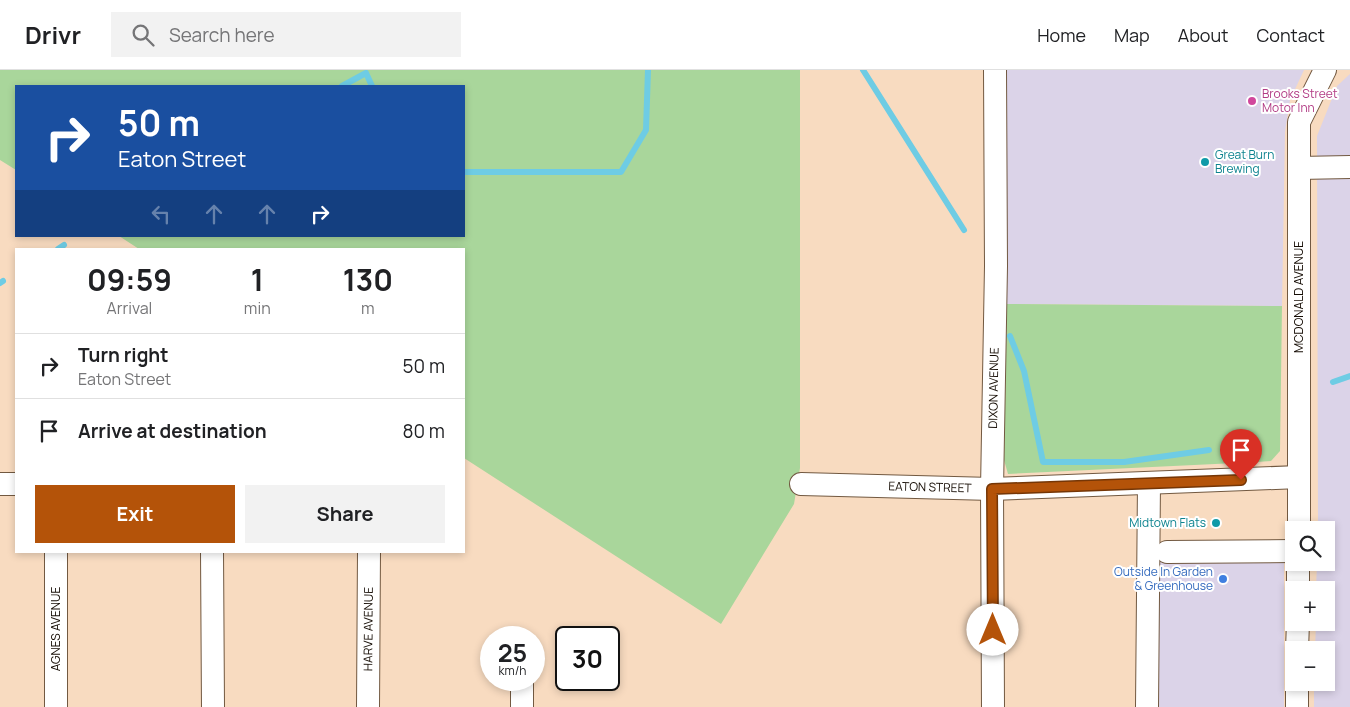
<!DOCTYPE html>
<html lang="en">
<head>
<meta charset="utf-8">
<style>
  body { margin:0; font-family:Manrope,sans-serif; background:#f2f2f2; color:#202124; height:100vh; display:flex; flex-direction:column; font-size:19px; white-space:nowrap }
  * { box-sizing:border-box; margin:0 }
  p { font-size:16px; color:#757577 }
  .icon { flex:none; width:28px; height:28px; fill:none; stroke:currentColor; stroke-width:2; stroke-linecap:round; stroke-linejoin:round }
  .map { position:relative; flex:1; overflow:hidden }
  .panel { position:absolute; left:15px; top:178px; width:450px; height:305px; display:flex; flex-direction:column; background:#fff; border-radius:0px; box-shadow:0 2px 8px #0003 }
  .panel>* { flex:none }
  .top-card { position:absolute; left:15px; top:15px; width:450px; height:152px; border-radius:0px; box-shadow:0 2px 8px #0003; background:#1a4fa0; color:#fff; overflow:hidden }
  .fabs { position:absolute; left:1285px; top:451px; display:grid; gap:10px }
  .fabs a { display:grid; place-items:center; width:50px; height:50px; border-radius:0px; background:#fff; box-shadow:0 2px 8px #0003; font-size:25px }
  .speed { position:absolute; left:480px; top:556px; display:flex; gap:10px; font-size:25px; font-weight:700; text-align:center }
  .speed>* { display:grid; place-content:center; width:65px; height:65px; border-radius:50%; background:#fff; box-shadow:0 2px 8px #0003; line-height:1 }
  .speed small { font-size:12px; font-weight:400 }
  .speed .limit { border:2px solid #111; border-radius:8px; background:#fff; color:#111 }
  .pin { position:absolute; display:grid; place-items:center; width:42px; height:42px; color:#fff; margin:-51px -21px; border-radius:50% 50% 50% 0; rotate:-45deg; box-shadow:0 0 5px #0007 }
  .pin .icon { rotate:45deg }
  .me { position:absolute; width:55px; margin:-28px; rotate:0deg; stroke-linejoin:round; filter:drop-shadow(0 0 4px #0008) }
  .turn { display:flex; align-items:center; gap:18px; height:105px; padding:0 20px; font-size:22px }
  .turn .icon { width:65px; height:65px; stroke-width:2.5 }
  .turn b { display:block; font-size:35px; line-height:42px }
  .lanes { display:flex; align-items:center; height:48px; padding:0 20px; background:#0003; justify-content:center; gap:25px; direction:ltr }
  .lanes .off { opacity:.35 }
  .eta { display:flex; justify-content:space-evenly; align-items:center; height:85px; text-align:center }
  .eta b { font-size:30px; font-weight:700; line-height:35px }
  .cta { display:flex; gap:10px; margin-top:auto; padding:10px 20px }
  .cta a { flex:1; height:58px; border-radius:0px; background:#b45309; color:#fff; font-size:20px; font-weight:700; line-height:58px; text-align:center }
  .cta a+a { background:#f2f2f2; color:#202124 }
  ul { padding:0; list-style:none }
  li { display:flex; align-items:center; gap:15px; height:65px; padding:0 20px; border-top:1px solid #e0e0e0 }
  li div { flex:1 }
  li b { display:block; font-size:19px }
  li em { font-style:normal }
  header { display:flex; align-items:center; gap:30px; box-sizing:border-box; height:70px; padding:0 25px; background:#fff; border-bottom:1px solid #e0e0e0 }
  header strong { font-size:24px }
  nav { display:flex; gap:28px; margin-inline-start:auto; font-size:18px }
  .search { width:350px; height:45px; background:#f2f2f2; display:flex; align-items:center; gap:12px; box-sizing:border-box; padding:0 18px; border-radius:0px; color:#757577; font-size:19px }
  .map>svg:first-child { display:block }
</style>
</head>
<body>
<header>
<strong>Drivr</strong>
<div class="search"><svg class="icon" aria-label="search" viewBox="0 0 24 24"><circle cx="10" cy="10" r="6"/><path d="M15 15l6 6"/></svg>Search here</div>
<nav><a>Home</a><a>Map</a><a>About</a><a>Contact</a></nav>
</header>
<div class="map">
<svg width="1350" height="637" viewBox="0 0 1350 637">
  <rect width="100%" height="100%" fill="#f8dbc0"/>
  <g fill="#dbd3e8">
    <polygon points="1006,0 1304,0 1290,30 1285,62 1282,236 1007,234"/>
    <polygon points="1350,4 1350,637 1314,637 1314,613 1326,612 1326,580 1315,580 1316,553 1326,552 1326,520 1316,520 1317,493 1326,492 1326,460 1318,460 1317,66 1337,16"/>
    <rect x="1156" y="491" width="128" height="146"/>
  </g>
  <g fill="#a9d69b">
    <polygon points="0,0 800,0 800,398 794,434 721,554 464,388 464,179 139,179 119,166 464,166 464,16 16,16 16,100 0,90"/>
    <polygon points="1007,234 1282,236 1280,381 1271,391 1257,392 1008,404 1004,390"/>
  </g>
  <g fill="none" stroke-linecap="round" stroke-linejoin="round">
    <g stroke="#6ecce4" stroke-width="6">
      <polyline points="863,0 964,160"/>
      <polyline points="342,16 366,3 372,16"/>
      <polyline points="464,102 621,102 646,60 648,0"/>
      <polyline points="58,179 64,175"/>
      <polyline points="0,213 3,211"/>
      <polyline points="1010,266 1024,301 1043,392 1124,392 1209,380"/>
      <polyline points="1333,312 1350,306"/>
    </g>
    <defs>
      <g id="minor">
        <polyline points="1299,98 1350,97"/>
        <polyline points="0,414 16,414"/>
        <path id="s1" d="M 801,414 L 992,419 L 1299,407"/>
        <polyline points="1299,460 1299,52 1325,0"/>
        <polyline points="212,481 213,637"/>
        <polyline points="1167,482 1294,481"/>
        <polyline points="1298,520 1298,492"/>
        <polyline points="1297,580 1298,552"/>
        <polyline points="56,637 56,481"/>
        <path id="s2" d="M 368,637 L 369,481"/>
        <polyline points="522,637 522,610"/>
        <path id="s3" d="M 993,637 L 992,419 L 996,196 L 995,0"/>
        <polyline points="1147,637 1149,413"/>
        <polyline points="1297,637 1297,612"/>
      </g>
    </defs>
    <use href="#minor" stroke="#725941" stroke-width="24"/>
    <use href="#minor" stroke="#fff" stroke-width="22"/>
  </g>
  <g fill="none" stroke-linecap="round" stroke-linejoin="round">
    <defs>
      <polyline id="route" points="993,560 992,419 1241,410"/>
    </defs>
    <use href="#route" stroke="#753606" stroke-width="12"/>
    <use href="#route" stroke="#b45309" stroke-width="9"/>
  </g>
  <circle fill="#d1479c" stroke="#fff" stroke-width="2" cx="1252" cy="31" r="5"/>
  <g fill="#0f9aa8" stroke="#fff" stroke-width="2">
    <circle cx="1205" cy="92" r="5"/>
    <circle cx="1216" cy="453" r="5"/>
  </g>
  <circle fill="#3f7fe0" stroke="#fff" stroke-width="2" cx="1223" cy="509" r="5"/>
  <g text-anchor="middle" stroke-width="4" stroke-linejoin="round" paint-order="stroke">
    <g font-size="12" fill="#b23c85" stroke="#fff" text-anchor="start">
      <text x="1262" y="28">Brooks Street<tspan x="1262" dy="14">Motor Inn</tspan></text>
    </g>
    <g font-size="12" fill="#0d838f" stroke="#fff" text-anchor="start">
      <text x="1215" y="89">Great Burn<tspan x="1215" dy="14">Brewing</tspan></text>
      <text x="1206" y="457" text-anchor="end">Midtown Flats</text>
    </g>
    <g font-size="12" fill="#150c04" stroke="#fff">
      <text transform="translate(1299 227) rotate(-90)" y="4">MCDONALD AVENUE</text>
      <text dy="4" stroke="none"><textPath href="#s3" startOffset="319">DIXON AVENUE</textPath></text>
      <text dy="4" stroke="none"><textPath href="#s1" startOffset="129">EATON STREET</textPath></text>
      <text transform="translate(56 559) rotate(-90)" y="4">AGNES AVENUE</text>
      <text dy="4" stroke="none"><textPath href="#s2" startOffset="78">HARVE AVENUE</textPath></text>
    </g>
    <g font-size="12" fill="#366cbe" stroke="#fff" text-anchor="end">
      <text x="1213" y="506">Outside In Garden<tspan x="1213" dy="14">&amp; Greenhouse</tspan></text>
    </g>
  </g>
</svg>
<div class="fabs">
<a><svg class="icon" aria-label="search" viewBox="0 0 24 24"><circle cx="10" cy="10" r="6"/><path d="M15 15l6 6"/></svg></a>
<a>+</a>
<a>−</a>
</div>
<div class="speed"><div>25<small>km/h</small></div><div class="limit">30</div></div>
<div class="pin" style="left:1241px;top:410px;background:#d93025"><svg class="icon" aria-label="arrive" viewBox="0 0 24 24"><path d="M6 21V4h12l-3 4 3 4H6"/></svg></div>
<svg class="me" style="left:993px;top:560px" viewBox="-20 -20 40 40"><circle r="19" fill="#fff"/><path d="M0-13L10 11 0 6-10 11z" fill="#b45309"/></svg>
<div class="top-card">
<div class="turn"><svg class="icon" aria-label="right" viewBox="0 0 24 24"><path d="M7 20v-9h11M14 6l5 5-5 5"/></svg><div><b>50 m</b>Eaton Street</div></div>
<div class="lanes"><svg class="icon off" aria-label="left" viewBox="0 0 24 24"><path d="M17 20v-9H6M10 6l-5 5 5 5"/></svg><svg class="icon off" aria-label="ahead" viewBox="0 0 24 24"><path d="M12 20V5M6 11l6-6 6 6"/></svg><svg class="icon off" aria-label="ahead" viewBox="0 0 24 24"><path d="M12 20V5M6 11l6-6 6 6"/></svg><svg class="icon" aria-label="right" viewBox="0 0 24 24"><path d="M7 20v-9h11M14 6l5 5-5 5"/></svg></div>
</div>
<section class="panel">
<div class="eta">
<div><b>09:59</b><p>Arrival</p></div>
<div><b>1</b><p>min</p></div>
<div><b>130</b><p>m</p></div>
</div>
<ul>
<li><svg class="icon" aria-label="right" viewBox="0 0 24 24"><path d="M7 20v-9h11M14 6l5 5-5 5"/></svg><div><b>Turn right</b><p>Eaton Street</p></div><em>50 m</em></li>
<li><svg class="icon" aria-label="arrive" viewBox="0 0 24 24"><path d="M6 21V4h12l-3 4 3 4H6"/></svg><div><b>Arrive at destination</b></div><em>80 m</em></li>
</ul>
<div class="cta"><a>Exit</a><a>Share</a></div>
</section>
</div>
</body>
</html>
